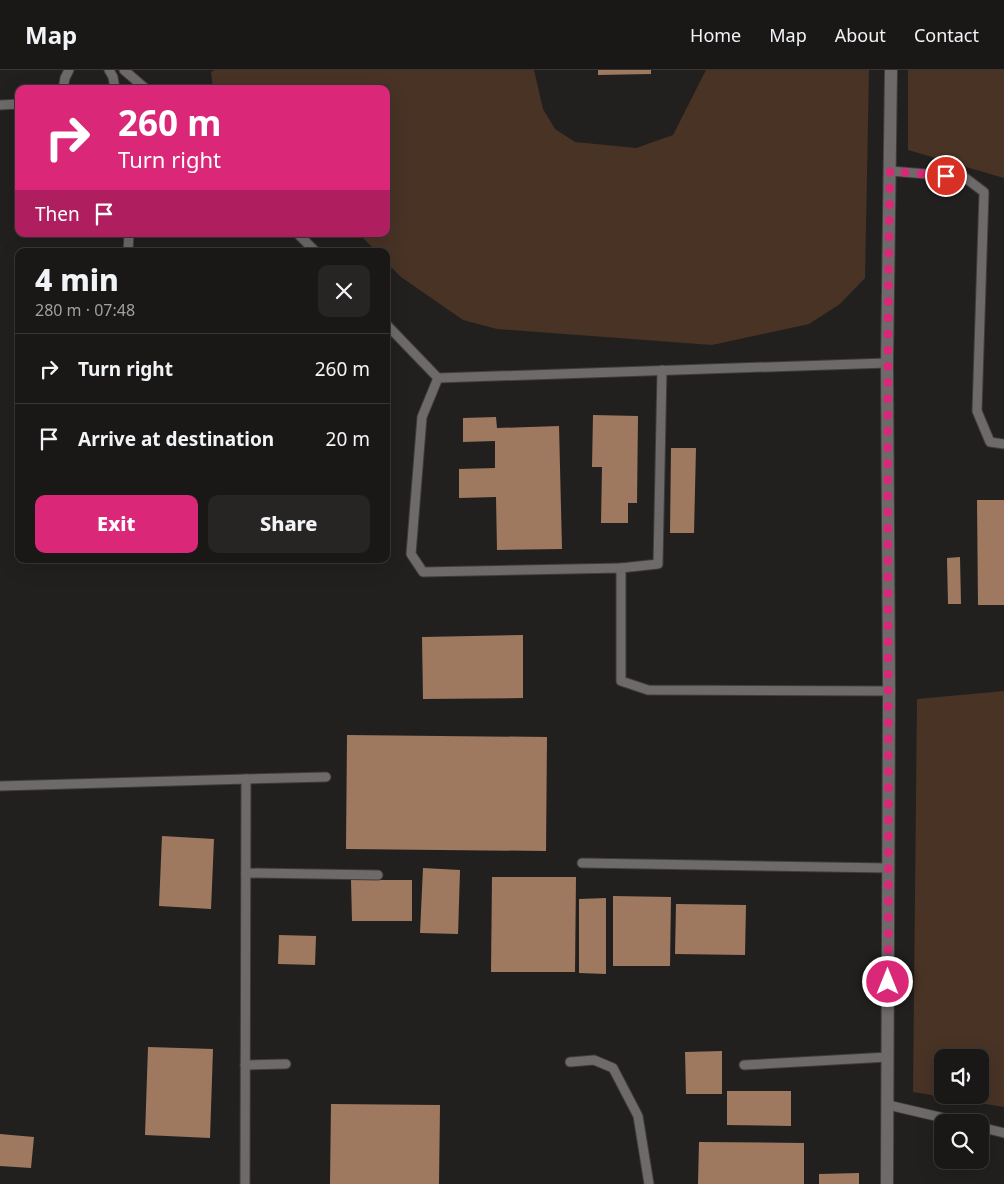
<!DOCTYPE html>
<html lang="en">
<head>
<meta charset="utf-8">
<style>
  body { margin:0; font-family:"Noto Sans",sans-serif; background:#272523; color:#f1f3f6; height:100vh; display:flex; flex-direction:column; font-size:19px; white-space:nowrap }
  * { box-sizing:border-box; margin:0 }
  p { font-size:16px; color:#9fa0a1 }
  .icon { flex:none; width:28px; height:28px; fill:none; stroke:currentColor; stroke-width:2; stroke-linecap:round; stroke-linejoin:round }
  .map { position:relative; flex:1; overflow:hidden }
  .panel { position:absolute; left:15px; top:178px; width:375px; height:315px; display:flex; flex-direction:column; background:#1a1816; border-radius:10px; box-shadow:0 5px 20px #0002,0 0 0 1px #383735 }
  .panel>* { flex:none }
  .banner { position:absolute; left:15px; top:15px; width:375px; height:152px; border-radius:10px; box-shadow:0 5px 20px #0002,0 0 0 1px #383735; background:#db2777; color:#fff; overflow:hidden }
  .fabs { position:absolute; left:934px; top:979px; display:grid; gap:10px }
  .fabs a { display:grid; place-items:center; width:55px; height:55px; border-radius:10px; background:#1a1816; box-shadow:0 5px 20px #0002,0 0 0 1px #383735; font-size:25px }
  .pin { position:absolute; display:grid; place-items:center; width:42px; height:42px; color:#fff; margin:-21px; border:2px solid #fff; border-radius:50%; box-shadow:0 1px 5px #0007 }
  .me { position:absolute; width:55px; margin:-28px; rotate:0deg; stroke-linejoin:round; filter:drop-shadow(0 0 4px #0008) }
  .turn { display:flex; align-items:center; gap:18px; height:105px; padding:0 20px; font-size:22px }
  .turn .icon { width:65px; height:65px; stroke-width:2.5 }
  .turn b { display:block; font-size:35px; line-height:42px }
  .then { display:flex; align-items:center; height:48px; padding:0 20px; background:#0003; gap:10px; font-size:19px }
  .round { display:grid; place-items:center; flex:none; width:52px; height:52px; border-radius:10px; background:#272523 }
  .summary { display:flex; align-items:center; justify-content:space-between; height:85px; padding:0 20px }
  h1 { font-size:30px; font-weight:800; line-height:38px }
  .cta { display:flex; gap:10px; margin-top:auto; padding:10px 20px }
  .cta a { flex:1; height:58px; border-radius:10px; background:#db2777; color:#fff; font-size:20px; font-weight:800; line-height:58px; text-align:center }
  .cta a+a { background:#272523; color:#f1f3f6 }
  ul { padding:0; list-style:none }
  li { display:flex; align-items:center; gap:15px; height:70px; padding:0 20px; border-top:1px solid #383735 }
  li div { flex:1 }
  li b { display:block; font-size:19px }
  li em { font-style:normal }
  header { display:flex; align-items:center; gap:30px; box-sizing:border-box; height:70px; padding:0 25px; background:#1a1816; border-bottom:1px solid #383735 }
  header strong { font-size:24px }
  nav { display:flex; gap:28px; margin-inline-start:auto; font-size:18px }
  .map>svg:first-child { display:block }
</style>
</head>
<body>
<header>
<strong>Map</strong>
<nav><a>Home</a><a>Map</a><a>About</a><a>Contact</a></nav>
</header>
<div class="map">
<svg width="1004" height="1114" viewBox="0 0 1004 1114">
  <rect width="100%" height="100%" fill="#22201e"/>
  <g fill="#483325" fill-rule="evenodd">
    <polygon points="215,0 534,0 543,39 555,59 575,72 636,78 673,65 706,0 869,0 865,208 840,234 809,254 712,275 497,259 463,250 401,207 386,192 386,181 376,181 359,164 386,164 386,19 213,19 211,2"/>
    <polygon points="908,0 1004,0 1004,108 908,80"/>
    <path d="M 1004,621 L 1004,1037 L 913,1022 L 917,629 ZM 942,988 L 980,988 L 980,1025 L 942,1025 Z"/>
  </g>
  <g fill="#9e795f">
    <polygon points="598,0 651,0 651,4 598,5"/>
    <polygon points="593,345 638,346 637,433 628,433 628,453 601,453 602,397 592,397"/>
    <polygon points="496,347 497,358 559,356 562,479 497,480 496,427 459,428 459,399 495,398 495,371 463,372 463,348"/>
    <polygon points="671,378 696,378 694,463 670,463"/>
    <polygon points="977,430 1004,430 1004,535 978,535"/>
    <polygon points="960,487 961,534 948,534 947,488"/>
    <polygon points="523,565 523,628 423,629 422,567"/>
    <polygon points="347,665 547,667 546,781 346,779"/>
    <polygon points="162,766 214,769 211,839 159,836"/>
    <polygon points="423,798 460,800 458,864 420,863"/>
    <polygon points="492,807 576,807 575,902 491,902"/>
    <polygon points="351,810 412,810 412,851 352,851"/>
    <polygon points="613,826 671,827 670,896 613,896"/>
    <polygon points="606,828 606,904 579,903 579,829"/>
    <polygon points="676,834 746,835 745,885 675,884"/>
    <polygon points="279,865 316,866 315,895 278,894"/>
    <polygon points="148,977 213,979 210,1068 145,1065"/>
    <polygon points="722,981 722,1024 686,1024 685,982"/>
    <polygon points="727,1021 791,1021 791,1056 727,1055"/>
    <polygon points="331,1034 440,1035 439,1114 330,1114"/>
    <polygon points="0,1064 34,1067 31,1098 0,1096"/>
    <polygon points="699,1072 804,1073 804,1114 698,1114"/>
    <polygon points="859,1103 859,1114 819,1114 819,1104"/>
  </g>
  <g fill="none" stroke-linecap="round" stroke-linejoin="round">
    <defs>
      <g id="lane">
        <polyline points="109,0 113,7 115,19"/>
        <polyline points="124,0 146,19"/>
        <polyline points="63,19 65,8 69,0"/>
        <polyline points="0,35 19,34"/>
        <polyline points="890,101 964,107 984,122 977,341 990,372 1004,374"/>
        <polyline points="298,164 315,181"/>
        <polyline points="128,181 129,164"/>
        <polyline points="386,254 438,308"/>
        <polyline points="887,293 438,308 422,347 411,484 423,502 621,498 621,611 648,620 889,621"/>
        <polyline points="621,498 658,494 662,300"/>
        <polyline points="246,709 326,707"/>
        <polyline points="0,716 246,709 245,1114"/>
        <polyline points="582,793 889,798"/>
        <polyline points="246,803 378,805"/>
        <polyline points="570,992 594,990 613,998 638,1046 649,1114"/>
        <polyline points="245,995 286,994"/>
        <polyline points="744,995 888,987"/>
        <polyline points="888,1035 961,1052"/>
        <polyline points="980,1057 1004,1063"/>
      </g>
      <polyline id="street" points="887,1114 889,621 887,293 891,0"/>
    </defs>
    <use href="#lane" stroke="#3f3d3c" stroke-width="11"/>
    <use href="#street" stroke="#3f3d3c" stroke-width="14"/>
    <use href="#lane" stroke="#6d6a69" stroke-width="9"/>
    <use href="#street" stroke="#6d6a69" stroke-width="12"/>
  </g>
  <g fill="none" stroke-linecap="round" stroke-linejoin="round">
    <path stroke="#db2777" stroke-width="9" stroke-dasharray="0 16.2" d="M 888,912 C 890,642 885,371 890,101 L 946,106"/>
  </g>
</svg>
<div class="fabs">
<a><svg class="icon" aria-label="sound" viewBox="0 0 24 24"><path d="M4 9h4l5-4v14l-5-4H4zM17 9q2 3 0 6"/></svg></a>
<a><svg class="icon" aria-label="search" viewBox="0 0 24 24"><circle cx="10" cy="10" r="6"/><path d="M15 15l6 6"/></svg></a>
</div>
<div class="pin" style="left:946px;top:106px;background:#d93025"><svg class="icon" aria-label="arrive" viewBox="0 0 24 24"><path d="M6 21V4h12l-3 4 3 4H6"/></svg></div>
<svg class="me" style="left:888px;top:912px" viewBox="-20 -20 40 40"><circle r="17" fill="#db2777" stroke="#fff" stroke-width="3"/><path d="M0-11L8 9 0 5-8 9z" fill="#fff"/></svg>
<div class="banner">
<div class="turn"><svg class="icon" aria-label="right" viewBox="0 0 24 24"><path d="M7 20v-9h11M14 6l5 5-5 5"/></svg><div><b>260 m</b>Turn right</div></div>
<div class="then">Then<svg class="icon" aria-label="arrive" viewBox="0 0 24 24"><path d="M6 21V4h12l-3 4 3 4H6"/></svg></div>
</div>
<section class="panel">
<div class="summary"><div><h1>4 min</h1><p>280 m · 07:48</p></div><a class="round"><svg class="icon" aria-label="close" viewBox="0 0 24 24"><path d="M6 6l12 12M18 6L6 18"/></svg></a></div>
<ul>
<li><svg class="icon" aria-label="right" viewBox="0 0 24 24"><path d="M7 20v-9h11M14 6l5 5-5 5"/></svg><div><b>Turn right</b></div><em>260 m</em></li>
<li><svg class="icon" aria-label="arrive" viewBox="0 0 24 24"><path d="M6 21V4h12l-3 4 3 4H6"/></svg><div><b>Arrive at destination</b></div><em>20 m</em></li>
</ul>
<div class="cta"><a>Exit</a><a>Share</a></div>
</section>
</div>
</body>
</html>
